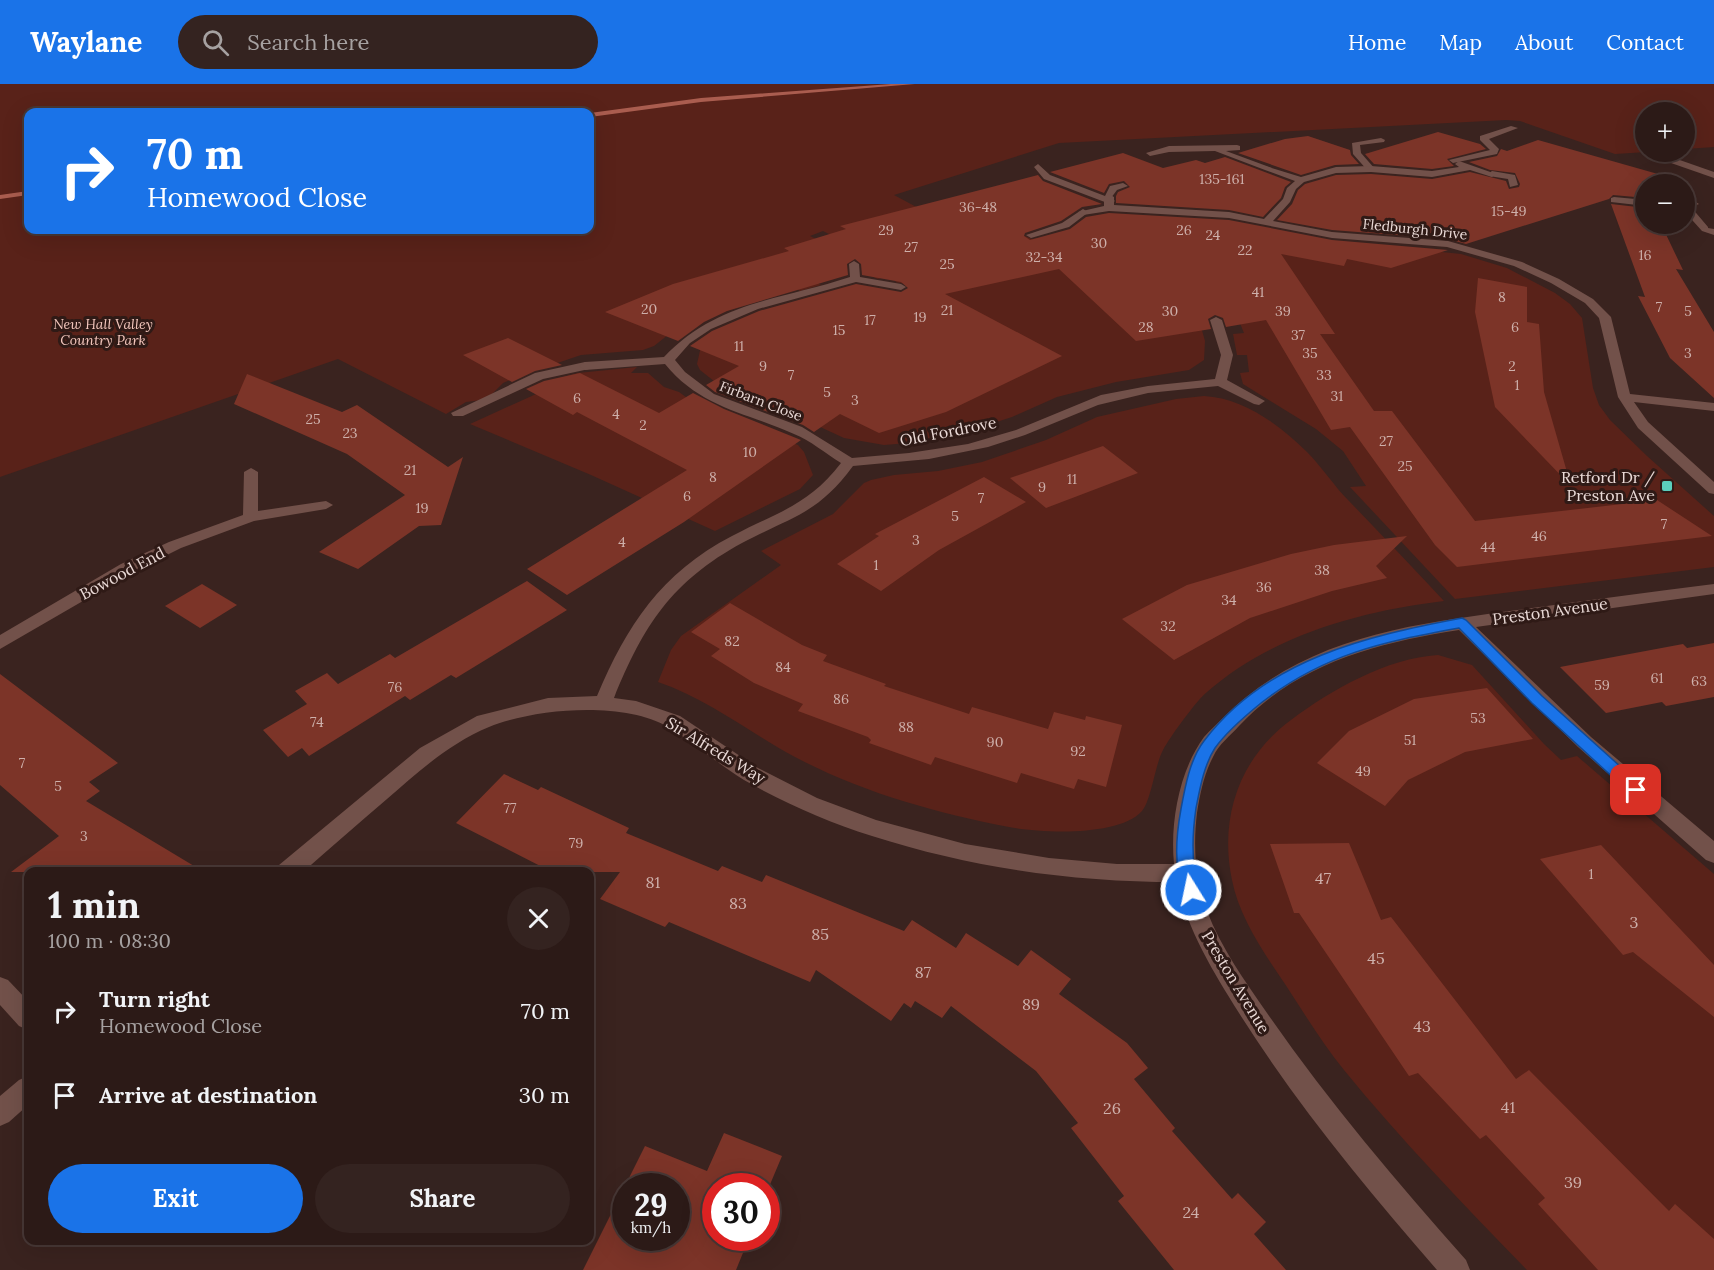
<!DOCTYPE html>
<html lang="en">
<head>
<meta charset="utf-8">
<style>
  body { margin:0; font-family:Lora,serif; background:#342320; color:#f1f3f6; height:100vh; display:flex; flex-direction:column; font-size:22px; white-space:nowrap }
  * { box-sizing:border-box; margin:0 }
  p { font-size:20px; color:#a6a1a1 }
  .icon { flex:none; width:33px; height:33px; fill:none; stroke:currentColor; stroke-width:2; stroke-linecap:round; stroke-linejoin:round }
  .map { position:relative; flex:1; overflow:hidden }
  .details { position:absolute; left:24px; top:783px; width:570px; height:378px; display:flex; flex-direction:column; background:#2c1a17; border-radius:12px; box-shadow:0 6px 24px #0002,0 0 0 2px #483836 }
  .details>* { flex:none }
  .guide { position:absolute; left:24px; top:24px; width:570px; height:126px; border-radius:12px; box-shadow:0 6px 24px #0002,0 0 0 2px #483836; background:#1a73e8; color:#fff; overflow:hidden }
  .fabs { position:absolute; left:1635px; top:18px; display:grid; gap:12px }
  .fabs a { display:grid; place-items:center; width:60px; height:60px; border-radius:50%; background:#2c1a17; box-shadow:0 6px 24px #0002,0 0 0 2px #483836; font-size:30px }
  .speed { position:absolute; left:612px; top:1089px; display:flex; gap:12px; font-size:30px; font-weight:700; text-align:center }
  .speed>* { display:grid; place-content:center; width:78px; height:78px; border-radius:50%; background:#2c1a17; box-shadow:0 6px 24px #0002,0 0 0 2px #483836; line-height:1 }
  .speed small { font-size:15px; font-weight:400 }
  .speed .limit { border:9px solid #d22; background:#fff; color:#111 }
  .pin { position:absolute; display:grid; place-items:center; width:51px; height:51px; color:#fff; margin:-26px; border-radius:12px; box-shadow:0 3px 9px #0006 }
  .me { position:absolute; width:66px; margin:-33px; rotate:350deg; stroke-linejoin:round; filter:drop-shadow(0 0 4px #0008) }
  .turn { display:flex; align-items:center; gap:21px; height:126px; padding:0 24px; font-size:27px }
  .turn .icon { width:78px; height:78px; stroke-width:2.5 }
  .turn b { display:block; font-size:42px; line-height:51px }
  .round { display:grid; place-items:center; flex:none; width:63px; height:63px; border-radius:32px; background:#342320 }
  .headline { display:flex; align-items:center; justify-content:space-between; height:102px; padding:0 24px }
  h1 { font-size:36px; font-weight:800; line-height:45px }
  .cta { display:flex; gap:12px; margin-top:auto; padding:12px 24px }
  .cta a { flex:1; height:69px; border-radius:36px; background:#1a73e8; color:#fff; font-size:24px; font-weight:800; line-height:69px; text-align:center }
  .cta a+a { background:#342320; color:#f1f3f6 }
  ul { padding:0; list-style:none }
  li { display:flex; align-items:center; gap:18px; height:84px; padding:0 24px }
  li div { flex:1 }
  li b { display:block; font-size:22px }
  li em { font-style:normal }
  header { display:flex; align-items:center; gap:36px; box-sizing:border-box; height:84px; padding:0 30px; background:#1a73e8; color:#fff }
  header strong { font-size:28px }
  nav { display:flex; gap:33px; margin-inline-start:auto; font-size:21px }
  .search { width:420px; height:54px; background:#342320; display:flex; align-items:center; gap:15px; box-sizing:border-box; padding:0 21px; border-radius:33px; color:#a6a1a1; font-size:22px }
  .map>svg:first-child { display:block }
</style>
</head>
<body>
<header>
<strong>Waylane</strong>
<div class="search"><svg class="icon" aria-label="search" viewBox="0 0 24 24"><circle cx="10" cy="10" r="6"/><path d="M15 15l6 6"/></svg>Search here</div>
<nav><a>Home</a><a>Map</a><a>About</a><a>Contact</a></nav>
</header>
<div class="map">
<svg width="1714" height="1186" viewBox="0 0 1714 1186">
  <rect width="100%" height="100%" fill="#3a231f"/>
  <g fill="#592219" fill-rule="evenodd">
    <path d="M 0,0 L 1714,0 L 1714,63 L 1685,65 L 1684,28 L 1646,28 L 1647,68 L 1615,70 L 1520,37 L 1506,36 L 1059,59 L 894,111 L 991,163 L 1022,151 L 1032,155 L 1047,153 L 1196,225 L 1205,257 L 1204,276 L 1189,286 L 1116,298 L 1057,313 L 1012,333 L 975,345 L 921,358 L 884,361 L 844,354 L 805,336 L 724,305 L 700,286 L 697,280 L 701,262 L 907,214 L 918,202 L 895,198 L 900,195 L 886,192 L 878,195 L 869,191 L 873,186 L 841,156 L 823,147 L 810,152 L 826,160 L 816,198 L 821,201 L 800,207 L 796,204 L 678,243 L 654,262 L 643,266 L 581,271 L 519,292 L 503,299 L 491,311 L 482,316 L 466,318 L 446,330 L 338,275 L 0,393 ZM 28,28 L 590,28 L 590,146 L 28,146 Z"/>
    <polygon points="1241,139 1316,155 1461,170 1507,184 1555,209 1570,220 1582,234 1593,304 1599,321 1610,336 1647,372 1714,432 1714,483 1455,515 1350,403 1366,402 1343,367 1316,345 1243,300 1240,289 1249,288 1247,271 1237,271 1233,250 1244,249 1237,232"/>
    <polygon points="637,283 631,289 648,289 664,303 679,308 690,316 798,361 804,368 813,391 800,405 715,447 591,391 470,340 545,306 537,300 578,289"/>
    <path d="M 1204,312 C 1243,314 1280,341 1307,368 C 1322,383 1334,402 1349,417 C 1381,450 1413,484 1444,517 C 1361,527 1272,551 1207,608 C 1196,617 1170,653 1163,666 C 1155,681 1151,717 1142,727 C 1119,753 1041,749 1009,743 C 936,729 861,708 795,673 C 750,649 708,615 658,598 L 671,566 L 681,552 L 781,481 L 761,467 L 833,430 L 864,399 L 871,396 L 894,391 L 938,387 L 982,378 L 1046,356 L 1097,333 L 1176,315 Z"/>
    <path d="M 1438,571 L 1472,581 L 1544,660 L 1561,676 L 1577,672 L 1714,790 L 1714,1186 L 1527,1186 C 1464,1121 1401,1056 1344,986 C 1322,959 1304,929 1285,900 C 1264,869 1239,833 1232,796 C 1219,734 1239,674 1291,636 C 1331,606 1387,574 1438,571 Z"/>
  </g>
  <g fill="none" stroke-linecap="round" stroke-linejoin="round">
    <g fill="#aa5d4f" fill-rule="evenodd">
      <polygon points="891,0 915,0 701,18 590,33 590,29 701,14"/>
      <polygon points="28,107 28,111 0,115 0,111"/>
    </g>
  </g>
  <g fill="#7c3428" fill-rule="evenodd">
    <polygon points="1438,48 1480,60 1486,65 1447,75 1454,82 1432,85 1374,80 1365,70"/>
    <polygon points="1308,52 1350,66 1351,71 1359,80 1335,81 1301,91 1238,69 1285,55"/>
    <polygon points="1538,56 1672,94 1668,95 1682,100 1646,100 1646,114 1613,111 1609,115 1466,160 1448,155 1332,146 1277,136 1292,120 1298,106 1305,100 1336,91 1371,90 1432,95 1470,88 1506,97 1509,105 1519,103 1520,100 1515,89 1490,86 1469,78 1497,72 1501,65 1507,67"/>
    <polygon points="1123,69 1163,84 1196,76 1205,79 1225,73 1291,98 1285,103 1281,114 1263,133 1229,126 1116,119 1116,112 1118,108 1130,103 1124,97 1109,100 1104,109 1050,88"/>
    <polygon points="1038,91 1043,97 1102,120 1082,123 1061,137 1025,149 1024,152 1030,156 1070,145 1086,133 1109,129 1229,136 1332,156 1448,166 1391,184 1347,175 1344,182 1281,170 1335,250 1320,250 1374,327 1392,327 1475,437 1657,416 1712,452 1457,483 1435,461 1350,343 1331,346 1266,236 1226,243 1223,234 1215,231 1208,235 1211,245 1136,257 1059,185 945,210 1062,272 946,328 879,349 840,330 814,348 803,341 715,308 706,301 739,282 690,262 712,247 759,227 856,200 901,208 908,204 901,198 862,191 861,180 855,175 847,180 848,191 727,227 704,238 678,257 605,228 673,200 789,167 784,164 846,145 840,142"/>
    <polygon points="1611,120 1646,124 1646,140 1661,140 1683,186 1676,185 1714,248 1714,314 1670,274 1638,212 1645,213"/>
    <polygon points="1478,194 1527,203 1527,238 1539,240 1544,308 1571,402 1495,323 1475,228"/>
    <polygon points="508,254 562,281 535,287 512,298 463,271"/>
    <polygon points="580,289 659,329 693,309 724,325 801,356 684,438 567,511 527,485 687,386 577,328 573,331 526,305 544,297"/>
    <polygon points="247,290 342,328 357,321 448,383 463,373 441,441 419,442 358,485 319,468 405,411 347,370 234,320"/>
    <polygon points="1103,362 1138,389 1046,424 1010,394"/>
    <polygon points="984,393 1026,418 939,466 881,507 837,480 879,452 875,450"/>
    <polygon points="1407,452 1376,482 1387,494 1332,507 1250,534 1174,576 1122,535 1187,501 1291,470 1334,461"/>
    <polygon points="527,497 567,526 456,594 451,591 410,616 405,612 309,672 302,664 288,673 263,646 307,620 295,607 327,589 338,600 390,570 395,574"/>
    <polygon points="202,500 237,521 200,544 165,522"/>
    <polygon points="730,519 802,561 827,571 823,577 886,600 884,602 969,630 972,623 1048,645 1054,628 1085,636 1086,632 1122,641 1106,703 1078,695 1074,705 1021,689 1017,699 935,673 931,681 869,659 871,656 868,653 798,627 803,620 754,599 711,572 720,565 691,548"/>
    <polygon points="1714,559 1714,613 1666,622 1662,618 1606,629 1560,583 1683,560 1687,564"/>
    <polygon points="0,590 118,679 89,698 100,707 86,717 204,788 11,788 59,752 0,701"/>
    <polygon points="1487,604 1533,655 1465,668 1408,696 1385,722 1317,679 1349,647 1414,615"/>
    <polygon points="504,690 538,706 541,703 629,744 626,749 718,787 722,782 762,798 766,791 904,847 912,836 956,864 966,849 1018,882 1031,866 1071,895 1059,910 1127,959 1148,984 1134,995 1175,1044 1172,1047 1232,1115 1238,1109 1266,1138 1254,1150 1286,1186 1174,1186 1118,1117 1124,1112 1071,1044 1078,1039 1036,987 951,922 942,934 915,917 911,924 904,919 891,937 816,886 810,898 669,838 665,843 600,815 620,788 552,788 456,739"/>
    <polygon points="1349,759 1381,836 1391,833 1516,995 1529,986 1669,1127 1675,1120 1714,1155 1714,1186 1598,1186 1538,1120 1545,1114 1486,1051 1480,1055 1418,989 1409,992 1299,829 1294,829 1270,760"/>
    <polygon points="1601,761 1714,881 1714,933 1633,868 1623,871 1540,775"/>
    <path d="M 724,1049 L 782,1072 L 766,1110 L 766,1102 L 716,1102 L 716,1154 L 749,1154 L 736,1186 L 583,1186 L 645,1062 L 707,1087 ZM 626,1102 L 676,1102 L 676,1154 L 626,1154 Z"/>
  </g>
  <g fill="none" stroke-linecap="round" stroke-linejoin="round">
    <g fill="#72514a" fill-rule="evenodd">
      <polygon points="1511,42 1518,44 1489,55 1499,65 1497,70 1453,79 1449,76 1490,66 1480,56 1480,52"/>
      <polygon points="1381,54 1385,56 1384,58 1360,61 1361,69 1375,85 1368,87 1353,70 1352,59"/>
      <polygon points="1237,61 1240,62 1240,66 1226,67 1272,84 1265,86 1215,67 1169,68 1150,72 1146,69 1169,62"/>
      <polygon points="1674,74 1714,88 1714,94 1671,79 1670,77"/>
      <polygon points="1038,80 1050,91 1105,112 1110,102 1123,99 1128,102 1117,106 1111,114 1115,117 1110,120 1044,95 1034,83"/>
      <polygon points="1492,87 1515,91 1518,101 1510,103 1508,95 1489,92 1488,90"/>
      <polygon points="1614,113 1646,116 1646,122 1611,118 1611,114"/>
      <polygon points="1694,117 1699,120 1691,123 1708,143 1708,147 1702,147 1684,127 1684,119"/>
      <polygon points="1083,125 1088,128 1086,130 1069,143 1031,154 1026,151 1062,139"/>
      <polygon points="585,278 591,282 589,285 543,295 463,332 453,332 451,329 535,289"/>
    </g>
    <g fill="#72514a" fill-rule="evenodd">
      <polygon points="1459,77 1496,90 1492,93 1470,86 1432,93 1371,88 1336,89 1304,98 1296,105 1290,118 1273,137 1332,148 1448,157 1522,178 1559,195 1593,215 1611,233 1630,310 1714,319 1714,327 1634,318 1648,338 1714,398 1714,410 1709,409 1638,344 1618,313 1599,234 1585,219 1551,199 1514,182 1447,163 1332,154 1229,134 1109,127 1083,131 1078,128 1104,122 1104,113 1109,110 1114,113 1114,121 1229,128 1264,135 1283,115 1287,104 1295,97 1265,86 1265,82 1301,93 1336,83 1371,82 1432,87 1459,83 1455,80"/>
      <polygon points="1702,143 1714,145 1714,151 1702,147"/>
      <path d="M 854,177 L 859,180 L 860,193 L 901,200 L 906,203 L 901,206 L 856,198 L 758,225 L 711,245 L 690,259 L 675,276 L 685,288 L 714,310 L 802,343 L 852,374 L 909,369 L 968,360 L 1016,346 L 1101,311 L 1148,302 L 1215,295 L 1221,271 L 1210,236 L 1216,233 L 1222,236 L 1233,271 L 1227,296 L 1265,317 L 1259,321 L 1254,320 L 1218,302 L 1148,309 L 1098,321 L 1025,351 L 988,363 L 929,375 L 853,382 C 818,430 791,433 742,459 C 672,497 643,542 614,614 L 636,617 L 680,632 L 758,684 L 817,714 L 876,736 L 965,760 L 1049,774 L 1117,780 L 1174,780 C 1170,739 1179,687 1204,653 C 1210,646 1217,640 1223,634 C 1306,551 1414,540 1525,525 C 1588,516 1651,508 1714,500 L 1714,510 L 1476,543 L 1591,653 L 1714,757 L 1714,779 L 1706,776 L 1578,663 L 1459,546 C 1377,559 1298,579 1239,642 C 1230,652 1219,660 1213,673 C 1204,690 1200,710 1197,729 C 1193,763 1195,795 1207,827 C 1221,864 1245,897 1267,929 C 1327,1016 1396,1097 1466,1176 L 1470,1186 L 1437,1186 C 1366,1104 1297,1021 1239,929 C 1214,889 1187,846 1177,798 C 1073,798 972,784 872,752 C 828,738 784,719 744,696 C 718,680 695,659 668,643 C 624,617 536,624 489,643 C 450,659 418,688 387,715 C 359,739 331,763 303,788 L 276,788 L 279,781 L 420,664 L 477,632 L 548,614 L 597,612 C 627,541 661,489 732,452 C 777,428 808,422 841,379 C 825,369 811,357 794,350 C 745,328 701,324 665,280 L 585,286 L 579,282 L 585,278 L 664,273 C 717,217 781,216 850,193 L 849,180 Z"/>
      <polygon points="251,384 258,388 258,427 326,417 333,421 326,425 254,437 181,464 133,488 0,565 0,551 121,480 169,458 243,431 244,388"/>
      <polygon points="0,893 8,896 28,917 28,946 19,942 0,921"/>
      <polygon points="28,992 28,1021 9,1038 0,1042 0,1012 19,996"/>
    </g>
  </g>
  <path fill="#1a73e8" stroke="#114b97" stroke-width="1.5" d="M 1462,534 L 1466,536 L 1542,612 L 1642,702 L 1644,706 L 1642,710 L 1631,710 L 1532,619 L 1459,544 C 1382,558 1324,570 1261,619 C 1245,632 1227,647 1215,664 C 1204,681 1200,704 1196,724 C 1192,751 1191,780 1199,806 L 1197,811 L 1191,813 L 1185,811 C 1173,786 1176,752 1181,725 C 1185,703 1190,675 1204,657 C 1266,575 1367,552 1462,534 Z"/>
  <rect fill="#5bcebc" stroke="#2f1a16" stroke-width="2" x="1661" y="396" width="12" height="12" rx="3"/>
  <g text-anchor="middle" stroke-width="6" stroke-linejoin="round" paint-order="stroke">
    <g font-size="14" fill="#ceb0ab">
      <text x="1222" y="100">135-161</text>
      <text x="978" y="128">36-48</text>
      <text x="1509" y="132">15-49</text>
      <text x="886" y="151">29</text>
      <text x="1184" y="151">26</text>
      <text x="1213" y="156">24</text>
      <text x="1099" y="164">30</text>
      <text x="911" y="168">27</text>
      <text x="1245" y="171">22</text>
      <text x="1645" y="176">16</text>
      <text x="1044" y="178">32-34</text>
      <text x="947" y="185">25</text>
      <text x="1258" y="213">41</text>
      <text x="1502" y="218">8</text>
      <text x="1659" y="228">7</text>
      <text x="649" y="230">20</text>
      <text x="947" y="231">21</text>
      <text x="1170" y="232">30</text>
      <text x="1283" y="232">39</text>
      <text x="1688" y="232">5</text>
      <text x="920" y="238">19</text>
      <text x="870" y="241">17</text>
      <text x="1146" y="248">28</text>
      <text x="1515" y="248">6</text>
      <text x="839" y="251">15</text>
      <text x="1298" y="256">37</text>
      <text x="739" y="267">11</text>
      <text x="1310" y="274">35</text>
      <text x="1688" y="274">3</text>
      <text x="763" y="287">9</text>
      <text x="1512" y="287">2</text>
      <text x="791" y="296">7</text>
      <text x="1324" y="296">33</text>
      <text x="1517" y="306">1</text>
      <text x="827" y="313">5</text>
      <text x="1337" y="317">31</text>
      <text x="577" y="319">6</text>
      <text x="855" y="321">3</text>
      <text x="616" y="335">4</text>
      <text x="313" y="340">25</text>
      <text x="643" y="346">2</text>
      <text x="350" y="354">23</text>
      <text x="1386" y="362">27</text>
      <text x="750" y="373">10</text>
      <text x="1405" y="387">25</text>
      <text x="410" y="391">21</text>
      <text x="713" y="398">8</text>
      <text x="1072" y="400">11</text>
      <text x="1042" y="408">9</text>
      <text x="687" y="417">6</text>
      <text x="981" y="419">7</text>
      <text x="422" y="429">19</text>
      <text x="955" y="437">5</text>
      <text x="1664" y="445">7</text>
      <text x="1539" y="457">46</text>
      <text x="916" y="461">3</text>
      <text x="622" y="463">4</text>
      <text x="1488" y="468">44</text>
      <text x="876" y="486">1</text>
      <text x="1322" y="491">38</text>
      <text x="1264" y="508">36</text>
      <text x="1229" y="521">34</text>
      <text x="1168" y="547">32</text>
      <text x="732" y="562">82</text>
      <text x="783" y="588">84</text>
      <text x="1657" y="599">61</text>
      <text x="1699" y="602">63</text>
      <text x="1602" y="606">59</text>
      <text x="395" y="608">76</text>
      <text x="841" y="620">86</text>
      <text x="1478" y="639">53</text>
      <text x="317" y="643">74</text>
      <text x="906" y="648">88</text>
      <text x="1410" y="661">51</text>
      <text x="995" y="663">90</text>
      <text x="1078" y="672">92</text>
      <text x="22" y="684">7</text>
      <text x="1363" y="692">49</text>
      <text x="58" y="707">5</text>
      <text x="510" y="729">77</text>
      <text x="84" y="757">3</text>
      <text x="576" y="764">79</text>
      <text x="1591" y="795">1</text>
    </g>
    <g font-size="14" fill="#eadad7" stroke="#2f1a16">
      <text transform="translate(1415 145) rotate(6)" y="5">Fledburgh Drive</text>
      <text transform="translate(761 317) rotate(21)" y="5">Firbarn Close</text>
    </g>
    <g font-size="14" font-style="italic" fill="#f4c7bd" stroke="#2f1a16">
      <text x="103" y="245">New Hall Valley<tspan x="103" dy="16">Country Park</tspan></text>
    </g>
    <g font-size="16" fill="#eadad7" stroke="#2f1a16">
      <text transform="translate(948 347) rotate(-11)" y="6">Old Fordrove</text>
      <text transform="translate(122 489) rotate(-28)" y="6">Bowood End</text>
      <text transform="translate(1550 527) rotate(-8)" y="6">Preston Avenue</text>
      <text transform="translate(716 666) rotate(31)" y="6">Sir Alfreds Way</text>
      <text transform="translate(1236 898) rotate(59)" y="6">Preston Avenue</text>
    </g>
    <g font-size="16" fill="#eadad7" stroke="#2f1a16" text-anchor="end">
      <text x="1655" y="399">Retford Dr /<tspan x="1655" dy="18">Preston Ave</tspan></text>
    </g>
    <g font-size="16" fill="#ceb0ab">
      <text x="1323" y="800">47</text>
      <text x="653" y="804">81</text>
      <text x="738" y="825">83</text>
      <text x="1634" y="844">3</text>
      <text x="820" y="856">85</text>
      <text x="1376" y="880">45</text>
      <text x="923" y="894">87</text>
      <text x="1031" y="926">89</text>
      <text x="1422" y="948">43</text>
      <text x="1508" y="1029">41</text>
      <text x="1112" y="1030">26</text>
      <text x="1573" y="1104">39</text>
      <text x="1191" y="1134">24</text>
    </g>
  </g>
</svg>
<div class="fabs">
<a>+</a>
<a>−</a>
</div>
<div class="speed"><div>29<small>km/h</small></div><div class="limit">30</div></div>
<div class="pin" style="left:1636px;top:706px;background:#d93025"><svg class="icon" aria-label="arrive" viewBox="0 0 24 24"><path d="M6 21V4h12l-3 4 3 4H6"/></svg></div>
<svg class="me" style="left:1191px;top:806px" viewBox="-20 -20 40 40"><circle r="17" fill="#1a73e8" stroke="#fff" stroke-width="3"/><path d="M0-11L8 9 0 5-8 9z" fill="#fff"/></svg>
<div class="guide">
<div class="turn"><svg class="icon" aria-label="right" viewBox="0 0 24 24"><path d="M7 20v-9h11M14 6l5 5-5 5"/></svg><div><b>70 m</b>Homewood Close</div></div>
</div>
<section class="details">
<div class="headline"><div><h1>1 min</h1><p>100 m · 08:30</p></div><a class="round"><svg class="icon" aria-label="close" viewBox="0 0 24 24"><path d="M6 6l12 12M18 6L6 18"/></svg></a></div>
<ul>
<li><svg class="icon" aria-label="right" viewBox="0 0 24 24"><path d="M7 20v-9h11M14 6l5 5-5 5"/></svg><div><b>Turn right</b><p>Homewood Close</p></div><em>70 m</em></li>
<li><svg class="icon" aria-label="arrive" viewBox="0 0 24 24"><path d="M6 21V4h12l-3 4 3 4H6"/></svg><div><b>Arrive at destination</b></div><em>30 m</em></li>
</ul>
<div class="cta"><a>Exit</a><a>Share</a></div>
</section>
</div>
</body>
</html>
